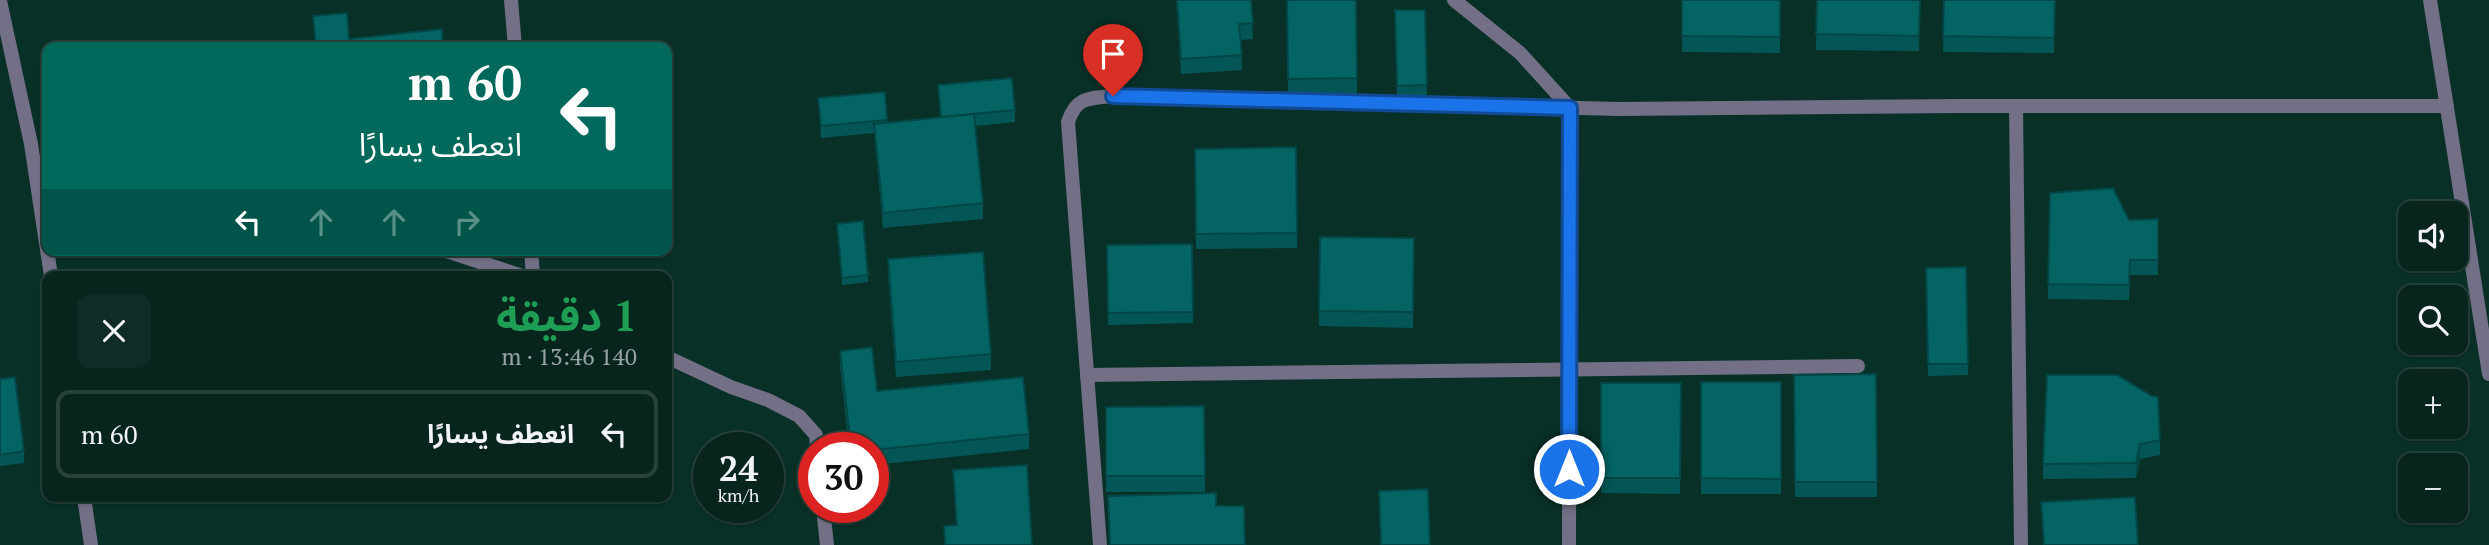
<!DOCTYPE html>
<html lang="ar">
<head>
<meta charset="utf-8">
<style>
  body { margin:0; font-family:"PT Serif","Noto Sans Arabic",serif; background:#102c26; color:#f1f3f6; direction:rtl; height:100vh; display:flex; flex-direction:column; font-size:26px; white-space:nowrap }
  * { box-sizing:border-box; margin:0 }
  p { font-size:23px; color:#98a4a4 }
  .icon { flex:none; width:38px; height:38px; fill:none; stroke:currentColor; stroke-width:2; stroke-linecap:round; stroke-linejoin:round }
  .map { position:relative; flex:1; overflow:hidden; direction:ltr }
  .side { position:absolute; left:42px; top:271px; width:630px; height:231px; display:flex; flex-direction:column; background:#07241d; border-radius:14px; box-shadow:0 2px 5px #0004,0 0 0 2px #28413b; direction:rtl }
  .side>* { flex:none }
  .top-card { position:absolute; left:42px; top:42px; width:630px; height:214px; border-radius:14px; box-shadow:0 2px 5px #0004,0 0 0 2px #28413b; direction:rtl; background:#00695c; color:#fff; overflow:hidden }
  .buttons { position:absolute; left:2398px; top:201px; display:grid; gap:14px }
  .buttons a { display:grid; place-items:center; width:70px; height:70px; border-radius:14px; background:#07241d; box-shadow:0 2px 5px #0004,0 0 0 2px #28413b; font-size:35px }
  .speed { position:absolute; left:693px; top:432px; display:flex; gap:14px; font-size:35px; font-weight:700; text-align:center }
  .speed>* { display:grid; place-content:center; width:91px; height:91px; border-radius:50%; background:#07241d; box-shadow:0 2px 5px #0004,0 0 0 2px #28413b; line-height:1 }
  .speed small { font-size:18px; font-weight:400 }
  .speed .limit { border:10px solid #d22; background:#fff; color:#111 }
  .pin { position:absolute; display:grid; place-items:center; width:60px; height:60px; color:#fff; margin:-72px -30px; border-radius:50% 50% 50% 0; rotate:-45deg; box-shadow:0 0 7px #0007 }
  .pin .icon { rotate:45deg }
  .me { position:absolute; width:77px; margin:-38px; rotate:0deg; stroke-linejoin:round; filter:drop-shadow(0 0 5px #0008) }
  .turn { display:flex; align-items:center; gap:24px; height:147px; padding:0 35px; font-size:32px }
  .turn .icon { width:91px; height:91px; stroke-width:2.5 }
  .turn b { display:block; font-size:49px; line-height:60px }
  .lanes { display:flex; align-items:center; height:66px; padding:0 35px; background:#0003; justify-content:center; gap:35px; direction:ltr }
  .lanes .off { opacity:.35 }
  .round { display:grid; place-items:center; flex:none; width:74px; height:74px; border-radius:14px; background:#102c26 }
  .overview { display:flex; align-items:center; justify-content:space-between; height:119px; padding:0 35px }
  h1 { font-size:42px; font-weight:700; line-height:52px; color:#1e9e55 }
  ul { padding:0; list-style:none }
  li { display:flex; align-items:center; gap:21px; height:88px; margin:0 14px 10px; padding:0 21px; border:4px solid #28413b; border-radius:14px }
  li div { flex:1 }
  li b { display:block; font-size:26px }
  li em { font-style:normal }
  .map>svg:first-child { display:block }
</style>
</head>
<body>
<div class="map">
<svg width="2489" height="545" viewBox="0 0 2489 545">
  <rect width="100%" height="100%" fill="#093027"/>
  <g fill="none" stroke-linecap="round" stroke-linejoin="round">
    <g stroke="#736f86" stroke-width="14">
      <polyline points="511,0 515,47"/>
      <polyline points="1454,0 1520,53 1570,108 1569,545"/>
      <polyline points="2430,0 2489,374"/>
      <polyline points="0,1 31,144 51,276"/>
      <polyline points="2016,106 2021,545"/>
      <polyline points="444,250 522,276"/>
      <polyline points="531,250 533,276"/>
      <polyline points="667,357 731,387 768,400 799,416 816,435 817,448"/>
      <polyline points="1087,375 1858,366"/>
      <polyline points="84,497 91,545"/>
      <polyline points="823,508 827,545"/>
      <path d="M 1100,545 L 1068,122 C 1076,97 1089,98 1113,96 L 1619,109 L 1961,106 L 2447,106"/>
    </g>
  </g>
  <g fill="#035655">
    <polygon points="1176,0 1251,0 1253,39 1241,40 1242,70 1181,74"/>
    <polygon points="1287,0 1356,0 1357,94 1288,94"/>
    <polygon points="1682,0 1780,0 1780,53 1682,52"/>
    <polygon points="1817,0 1920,0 1919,51 1816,50"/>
    <polygon points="1944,0 2055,0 2054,53 1943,52"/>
    <polygon points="1395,10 1425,10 1427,97 1397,98"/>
    <polygon points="313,16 349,39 443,47 315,47"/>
    <polygon points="938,85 1015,110 1015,122 975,126 983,203 983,219 883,228 874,133 821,138 818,98 885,92 887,122 940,118"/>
    <polygon points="1296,147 1297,248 1196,249 1195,149"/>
    <polygon points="2050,193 2129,220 2158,219 2158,275 2130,275 2129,300 2048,299"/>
    <polygon points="837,224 868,275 868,282 842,285"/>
    <polygon points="1320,237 1414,238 1413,328 1319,326"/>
    <polygon points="1192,244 1193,323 1108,325 1107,245"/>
    <polygon points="888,259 991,354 991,370 896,377 888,275"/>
    <polygon points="1966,267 1968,375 1928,376 1926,268"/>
    <polygon points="840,351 877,391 1029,434 1029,449 873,465 873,448 849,448 840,366"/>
    <polygon points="1876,374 1877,497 1795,497 1794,375"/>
    <polygon points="0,379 24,451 24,463 0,466"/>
    <rect x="1701" y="382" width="80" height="112"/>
    <polygon points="1601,383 1681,383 1680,494 1601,493"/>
    <polygon points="1204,406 1205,492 1106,492 1106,407"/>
    <polygon points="2160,440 2160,455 2140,459 2136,478 2043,479 2043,464"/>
    <polygon points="953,470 1032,545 944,545 944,526 956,525"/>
  </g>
  <polygon fill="#024645" points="2140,444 2140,459 2136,478 2136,463"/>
  <g fill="#036463" stroke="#024645" stroke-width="2">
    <polygon points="1177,0 1251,0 1253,23 1239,24 1242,55 1181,59"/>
    <polygon points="1287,0 1356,0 1357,78 1288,79"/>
    <polygon points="1682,0 1780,0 1780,37 1682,36"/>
    <polygon points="1817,0 1920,0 1919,36 1816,34"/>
    <polygon points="1944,0 2055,0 2054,38 1943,36"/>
    <polygon points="1395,10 1425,10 1427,85 1397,86"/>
    <polygon points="347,13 349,39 442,29 443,47 316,47 313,16"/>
    <polygon points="1012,78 1015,110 941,117 938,85"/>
    <polygon points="885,92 887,120 821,126 818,98"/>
    <polygon points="974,114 983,203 883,213 874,124"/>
    <polygon points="1296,147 1297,233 1196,234 1195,149"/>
    <polygon points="2113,188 2129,220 2158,219 2158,260 2130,260 2129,285 2048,284 2050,193"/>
    <polygon points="863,221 868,275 842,278 837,224"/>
    <polygon points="1320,237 1414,238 1413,312 1319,311"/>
    <polygon points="1192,244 1193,312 1108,313 1107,245"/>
    <polygon points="983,252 991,354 896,362 888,259"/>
    <polygon points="1966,267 1968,364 1928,364 1926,268"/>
    <polygon points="872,347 877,391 1023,377 1029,434 873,450 873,448 851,448 840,351"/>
    <polygon points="1876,374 1877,482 1795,482 1794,375"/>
    <polygon points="2047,375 2117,375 2152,396 2158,397 2160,440 2140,444 2136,463 2043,464"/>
    <polygon points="15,377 24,451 0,455 0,379"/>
    <polygon points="1701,382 1781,382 1781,479 1701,478"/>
    <polygon points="1601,383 1681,383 1680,478 1601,478"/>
    <polygon points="1204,406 1205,476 1106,476 1106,407"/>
    <polygon points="1027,465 1032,545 945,545 944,526 957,525 953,470"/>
    <polygon points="1428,489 1430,545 1381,545 1379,491"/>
    <polygon points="1216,493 1216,506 1244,506 1245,545 1110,545 1108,496"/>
    <polygon points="2135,497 2138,545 2044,545 2041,502"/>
  </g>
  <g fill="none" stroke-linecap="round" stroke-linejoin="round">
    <defs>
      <polyline id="route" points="1113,96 1570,108 1569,469"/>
    </defs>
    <use href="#route" stroke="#114b97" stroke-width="18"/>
    <use href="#route" stroke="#1a73e8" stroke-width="12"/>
  </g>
</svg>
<div class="buttons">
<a><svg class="icon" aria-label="sound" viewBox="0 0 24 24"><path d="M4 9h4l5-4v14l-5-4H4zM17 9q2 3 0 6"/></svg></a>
<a><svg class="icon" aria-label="search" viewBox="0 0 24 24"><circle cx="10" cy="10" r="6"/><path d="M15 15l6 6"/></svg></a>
<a>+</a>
<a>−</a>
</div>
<div class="speed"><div>24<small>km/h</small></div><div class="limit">30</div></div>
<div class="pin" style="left:1113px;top:96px;background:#d93025"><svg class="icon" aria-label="arrive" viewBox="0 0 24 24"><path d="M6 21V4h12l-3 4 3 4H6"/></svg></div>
<svg class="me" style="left:1569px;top:469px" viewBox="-20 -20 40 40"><circle r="17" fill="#1a73e8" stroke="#fff" stroke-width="3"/><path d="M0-11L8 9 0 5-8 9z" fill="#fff"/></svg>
<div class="top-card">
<div class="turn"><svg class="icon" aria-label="left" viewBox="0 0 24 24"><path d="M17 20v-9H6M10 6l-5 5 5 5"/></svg><div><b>60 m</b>انعطف يسارًا</div></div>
<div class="lanes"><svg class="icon" aria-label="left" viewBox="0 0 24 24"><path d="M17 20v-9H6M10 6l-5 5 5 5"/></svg><svg class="icon off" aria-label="ahead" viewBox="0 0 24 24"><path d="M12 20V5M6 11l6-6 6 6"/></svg><svg class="icon off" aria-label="ahead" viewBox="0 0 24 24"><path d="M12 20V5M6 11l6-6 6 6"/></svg><svg class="icon off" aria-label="right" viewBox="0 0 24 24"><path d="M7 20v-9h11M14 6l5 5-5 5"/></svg></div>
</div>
<section class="side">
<div class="overview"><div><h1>1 دقيقة</h1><p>140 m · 13:46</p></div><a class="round"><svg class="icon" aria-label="close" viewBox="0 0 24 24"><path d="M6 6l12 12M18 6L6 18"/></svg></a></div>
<ul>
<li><svg class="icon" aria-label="left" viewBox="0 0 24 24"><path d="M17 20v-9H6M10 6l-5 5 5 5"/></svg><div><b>انعطف يسارًا</b></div><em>60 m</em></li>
</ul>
</section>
</div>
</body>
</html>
